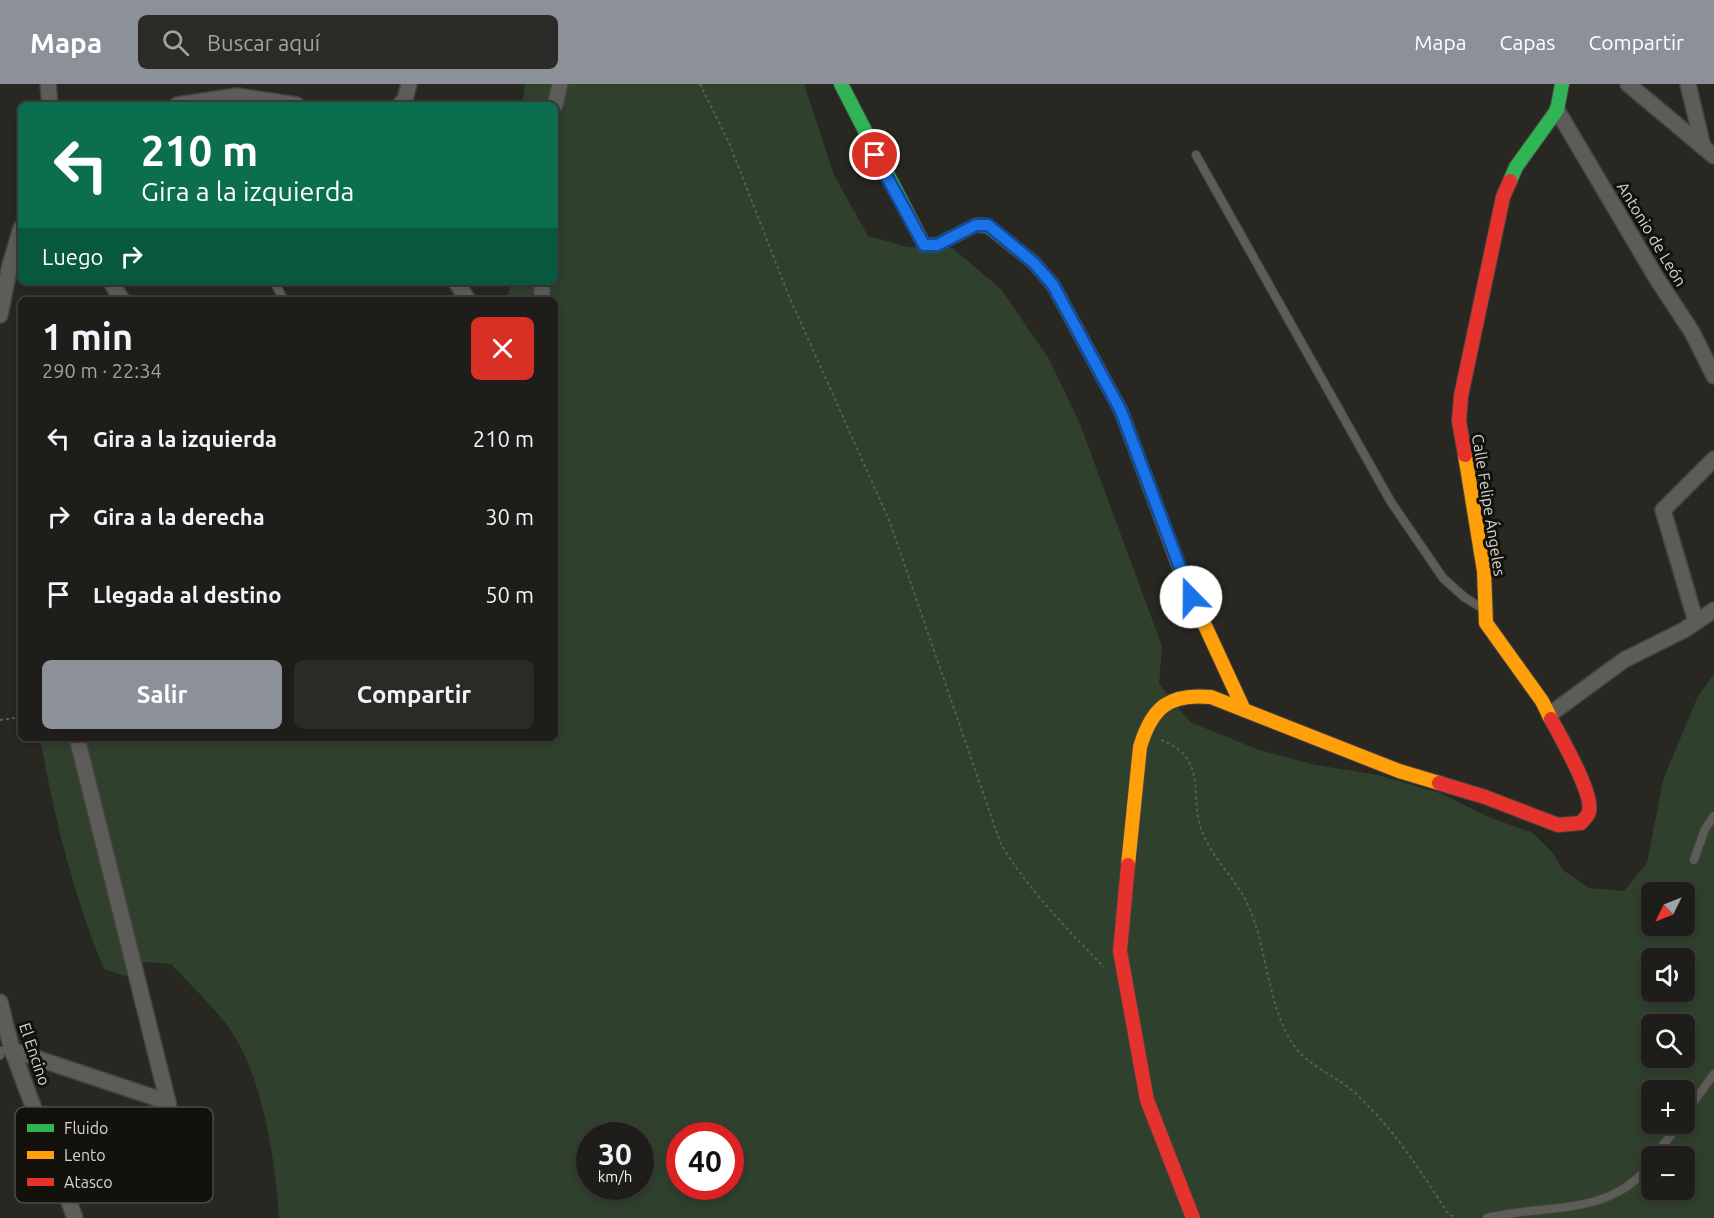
<!DOCTYPE html>
<html lang="es">
<head>
<meta charset="utf-8">
<style>
  body { margin:0; font-family:Ubuntu,sans-serif; background:#2b2a27; color:#f1f3f6; height:100vh; display:flex; flex-direction:column; font-size:22px; white-space:nowrap }
  * { box-sizing:border-box; margin:0 }
  p { font-size:20px; color:#a1a2a2 }
  .icon { flex:none; width:33px; height:33px; fill:none; stroke:currentColor; stroke-width:2; stroke-linecap:round; stroke-linejoin:round }
  .map { position:relative; flex:1; overflow:hidden }
  .sheet { position:absolute; left:18px; top:213px; width:540px; height:444px; display:flex; flex-direction:column; background:#1e1d1a; border-radius:9px; box-shadow:0 3px 9px #0003,0 0 0 2px #3c3b39 }
  .sheet>* { flex:none }
  .guide { position:absolute; left:18px; top:18px; width:540px; height:183px; border-radius:9px; box-shadow:0 3px 9px #0003,0 0 0 2px #3c3b39; background:#0b6e4f; color:#fff; overflow:hidden }
  .needle { width:39px; rotate:227deg }
  .buttons { position:absolute; left:1641px; top:798px; display:grid; gap:12px }
  .buttons a { display:grid; place-items:center; width:54px; height:54px; border-radius:9px; background:#1e1d1a; box-shadow:0 3px 9px #0003,0 0 0 2px #3c3b39; font-size:30px }
  .speed { position:absolute; left:576px; top:1038px; display:flex; gap:12px; font-size:30px; font-weight:700; text-align:center }
  .speed>* { display:grid; place-content:center; width:78px; height:78px; border-radius:50%; background:#1e1d1a; box-shadow:0 3px 9px #0003,0 0 0 2px #3c3b39; line-height:1 }
  .speed small { font-size:15px; font-weight:400 }
  .speed .limit { border:9px solid #d22; background:#fff; color:#111 }
  .pin { position:absolute; display:grid; place-items:center; width:51px; height:51px; color:#fff; margin:-26px; border:3px solid #fff; border-radius:50%; box-shadow:0 2px 6px #0007 }
  .me { position:absolute; width:66px; margin:-33px; rotate:338deg; stroke-linejoin:round; filter:drop-shadow(0 0 4px #0008) }
  .turn { display:flex; align-items:center; gap:21px; height:126px; padding:0 24px; font-size:27px }
  .turn .icon { width:78px; height:78px; stroke-width:2.5 }
  .turn b { display:block; font-size:42px; line-height:51px }
  .then { display:flex; align-items:center; height:57px; padding:0 24px; background:#0003; gap:12px; font-size:22px }
  .round { display:grid; place-items:center; flex:none; width:63px; height:63px; border-radius:9px; background:#2b2a27 }
  .overview { display:flex; align-items:center; justify-content:space-between; height:102px; padding:0 24px }
  h1 { font-size:36px; font-weight:700; line-height:45px }
  .primary-button { display:flex; gap:12px; margin-top:auto; padding:12px 24px }
  .primary-button a { flex:1; height:69px; border-radius:9px; background:#8c9099; color:#fff; font-size:24px; font-weight:700; line-height:69px; text-align:center }
  .primary-button a+a { background:#2b2a27; color:#f1f3f6 }
  ul { padding:0; list-style:none }
  li { display:flex; align-items:center; gap:18px; height:78px; padding:0 24px }
  li div { flex:1 }
  li b { display:block; font-size:22px }
  li em { font-style:normal }
  header { display:flex; align-items:center; gap:36px; box-sizing:border-box; height:84px; padding:0 30px; background:#8c9099; color:#fff }
  header strong { font-size:28px }
  nav { display:flex; gap:33px; margin-inline-start:auto; font-size:21px }
  .search { width:420px; height:54px; background:#2b2a27; display:flex; align-items:center; gap:15px; box-sizing:border-box; padding:0 21px; border-radius:9px; color:#a1a2a2; font-size:22px }
  .map>svg:first-child { display:block }
</style>
</head>
<body>
<header>
<strong>Mapa</strong>
<div class="search"><svg class="icon" aria-label="search" viewBox="0 0 24 24"><circle cx="10" cy="10" r="6"/><path d="M15 15l6 6"/></svg>Buscar aquí</div>
<nav><a>Mapa</a><a>Capas</a><a>Compartir</a></nav>
</header>
<div class="map">
<svg width="1714" height="1134" viewBox="0 0 1714 1134">
  <rect width="100%" height="100%" fill="#282722"/>
  <path fill="#2f402d" fill-rule="evenodd" d="M 525,0 L 804,0 L 834,91 L 868,152 L 908,163 L 952,164 L 1001,205 L 1049,275 L 1080,340 L 1162,562 L 1159,600 L 1190,638 L 1259,666 L 1316,681 L 1378,691 L 1440,709 L 1491,734 L 1533,749 L 1552,768 L 1563,786 L 1589,804 L 1624,807 L 1647,779 L 1663,696 L 1698,612 L 1714,590 L 1714,1134 L 279,1134 C 276,1079 263,999 235,953 C 218,926 192,903 171,880 L 145,878 L 125,892 L 104,885 C 73,811 54,732 40,654 L 555,654 L 555,216 L 507,216 L 511,198 L 555,198 L 555,21 L 522,21 ZM 1652,808 L 1684,808 L 1684,842 L 1652,842 ZM 1652,874 L 1684,874 L 1684,908 L 1652,908 ZM 1652,940 L 1684,940 L 1684,974 L 1652,974 ZM 1652,1006 L 1684,1006 L 1684,1040 L 1652,1040 ZM 590,1052 L 640,1052 L 640,1102 L 590,1102 ZM 680,1052 L 730,1052 L 730,1102 L 680,1102 ZM 1652,1072 L 1684,1072 L 1684,1106 L 1652,1106 Z"/>
  <g fill="none" stroke-linecap="round" stroke-linejoin="round">
    <defs>
      <g id="lane">
        <polyline points="1196,71 1391,418 1443,494 1464,513 1482,524"/>
        <polyline points="274,198 284,216"/>
        <polyline points="1694,776 1705,745 1714,732"/>
        <polyline points="0,971 1,967 12,966"/>
        <polyline points="1684,1031 1714,990"/>
        <polyline points="1655,1072 1679,1040"/>
        <path d="M 1487,1134 C 1547,1119 1611,1134 1652,1078"/>
      </g>
      <g id="street">
        <polyline points="48,0 50,21"/>
        <polyline points="1628,0 1714,72"/>
        <polyline points="1688,0 1703,63"/>
        <polyline points="177,21 237,12 297,21"/>
        <polyline points="400,21 405,15 409,0"/>
        <polyline points="555,21 560,0"/>
        <polyline points="1557,26 1657,195 1692,248 1714,292"/>
        <polyline points="111,198 122,216"/>
        <polyline points="456,198 468,216"/>
        <polyline points="542,198 542,216"/>
        <polyline points="0,231 10,181 21,144"/>
        <polyline points="1696,538 1663,426 1714,375"/>
        <polyline points="1549,631 1624,576 1684,546 1714,526"/>
        <polyline points="0,918 12,966 75,1134"/>
        <polyline points="12,966 168,1018 77,654"/>
        <polyline points="168,1018 176,1080"/>
      </g>
      <g id="fast">
        <polyline points="841,0 924,161 937,161 976,141 988,142 1033,178"/>
        <polyline points="1510,97 1516,83 1557,26 1562,0"/>
      </g>
      <g id="slow">
        <polyline points="1033,178 1053,201 1121,327 1184,496 1244,626"/>
        <polyline points="1465,371 1484,487 1486,539 1542,617 1551,635"/>
        <path d="M 1128,781 L 1140,663 C 1152,623 1169,609 1211,613 L 1399,687 L 1439,699"/>
      </g>
      <g id="jam">
        <polyline points="1465,371 1459,337 1461,312 1503,113 1510,97"/>
        <path d="M 1439,699 L 1485,713 L 1558,741 L 1581,739 C 1584,735 1588,732 1589,728 C 1594,710 1560,652 1551,635"/>
        <polyline points="1128,781 1120,867 1147,1016 1193,1134"/>
      </g>
    </defs>
    <use href="#lane" stroke="#44433e" stroke-width="10"/>
    <use href="#street" stroke="#44433e" stroke-width="18"/>
    <use href="#fast" stroke="#44433e" stroke-width="16"/>
    <use href="#slow" stroke="#44433e" stroke-width="16"/>
    <use href="#jam" stroke="#44433e" stroke-width="16"/>
    <g stroke="#5d5b58" stroke-width="2" stroke-dasharray="3 3" stroke-linecap="butt">
      <path d="M 700,0 L 730,61 L 788,210 L 889,436 L 1000,758 C 1022,798 1071,850 1104,883"/>
      <polyline points="0,636 21,633"/>
      <path d="M 1161,656 C 1212,676 1186,715 1204,752 C 1214,775 1234,794 1246,817 C 1268,860 1266,923 1295,963 C 1311,984 1337,992 1356,1010 C 1393,1044 1420,1086 1447,1128 L 1455,1134"/>
    </g>
    <use href="#lane" stroke="#5e5c58" stroke-width="8"/>
    <use href="#street" stroke="#5e5c58" stroke-width="15"/>
    <use href="#fast" stroke="#30b455" stroke-width="14"/>
    <use href="#slow" stroke="#ff9f0a" stroke-width="14"/>
    <use href="#jam" stroke="#e5322d" stroke-width="14"/>
  </g>
  <g fill="none" stroke-linecap="round" stroke-linejoin="round">
    <defs>
      <polyline id="route" points="875,71 924,161 937,161 976,141 988,141 1034,179 1053,201 1121,327 1191,513"/>
    </defs>
    <use href="#route" stroke="#114b97" stroke-width="15"/>
    <use href="#route" stroke="#1a73e8" stroke-width="10"/>
  </g>
  <g text-anchor="middle" stroke-width="6" stroke-linejoin="round" paint-order="stroke">
    <g font-size="16" fill="#d6d3cd" stroke="#12110c">
      <text transform="translate(1652 150) rotate(59)" y="6">Antonio de León</text>
      <text transform="translate(1489 421) rotate(81)" y="6">Calle Felipe Ángeles</text>
      <text transform="translate(35 970) rotate(71)" y="6">El Encino</text>
    </g>
  </g>
  <rect x="15" y="1023" width="198" height="96" rx="9" fill="#12110c" stroke="#4d4b46" stroke-width="1.5"/>
  <rect x="27" y="1040" width="27" height="8" fill="#30b455"/>
  <rect x="27" y="1067" width="27" height="8" fill="#ff9f0a"/>
  <rect x="27" y="1094" width="27" height="8" fill="#e5322d"/>
  <g font-size="16" fill="#d6d3cd">
    <text x="64" y="1050">Fluido</text>
    <text x="64" y="1077">Lento</text>
    <text x="64" y="1104">Atasco</text>
  </g>
</svg>
<div class="buttons">
<a><svg class="needle" viewBox="-14 -14 28 28"><path d="M0-13l5 13h-10z" fill="#e53935"/><path d="M0 13l5-13h-10z" fill="#a1a2a2"/></svg></a>
<a><svg class="icon" aria-label="sound" viewBox="0 0 24 24"><path d="M4 9h4l5-4v14l-5-4H4zM17 9q2 3 0 6"/></svg></a>
<a><svg class="icon" aria-label="search" viewBox="0 0 24 24"><circle cx="10" cy="10" r="6"/><path d="M15 15l6 6"/></svg></a>
<a>+</a>
<a>−</a>
</div>
<div class="speed"><div>30<small>km/h</small></div><div class="limit">40</div></div>
<div class="pin" style="left:875px;top:71px;background:#d93025"><svg class="icon" aria-label="arrive" viewBox="0 0 24 24"><path d="M6 21V4h12l-3 4 3 4H6"/></svg></div>
<svg class="me" style="left:1191px;top:513px" viewBox="-20 -20 40 40"><circle r="19" fill="#fff"/><path d="M0-13L10 11 0 6-10 11z" fill="#1a73e8"/></svg>
<div class="guide">
<div class="turn"><svg class="icon" aria-label="left" viewBox="0 0 24 24"><path d="M17 20v-9H6M10 6l-5 5 5 5"/></svg><div><b>210 m</b>Gira a la izquierda</div></div>
<div class="then">Luego<svg class="icon" aria-label="right" viewBox="0 0 24 24"><path d="M7 20v-9h11M14 6l5 5-5 5"/></svg></div>
</div>
<section class="sheet">
<div class="overview"><div><h1>1 min</h1><p>290 m · 22:34</p></div><a class="round" style="background:#d93025;color:#fff"><svg class="icon" aria-label="close" viewBox="0 0 24 24"><path d="M6 6l12 12M18 6L6 18"/></svg></a></div>
<ul>
<li><svg class="icon" aria-label="left" viewBox="0 0 24 24"><path d="M17 20v-9H6M10 6l-5 5 5 5"/></svg><div><b>Gira a la izquierda</b></div><em>210 m</em></li>
<li><svg class="icon" aria-label="right" viewBox="0 0 24 24"><path d="M7 20v-9h11M14 6l5 5-5 5"/></svg><div><b>Gira a la derecha</b></div><em>30 m</em></li>
<li><svg class="icon" aria-label="arrive" viewBox="0 0 24 24"><path d="M6 21V4h12l-3 4 3 4H6"/></svg><div><b>Llegada al destino</b></div><em>50 m</em></li>
</ul>
<div class="primary-button"><a>Salir</a><a>Compartir</a></div>
</section>
</div>
</body>
</html>
